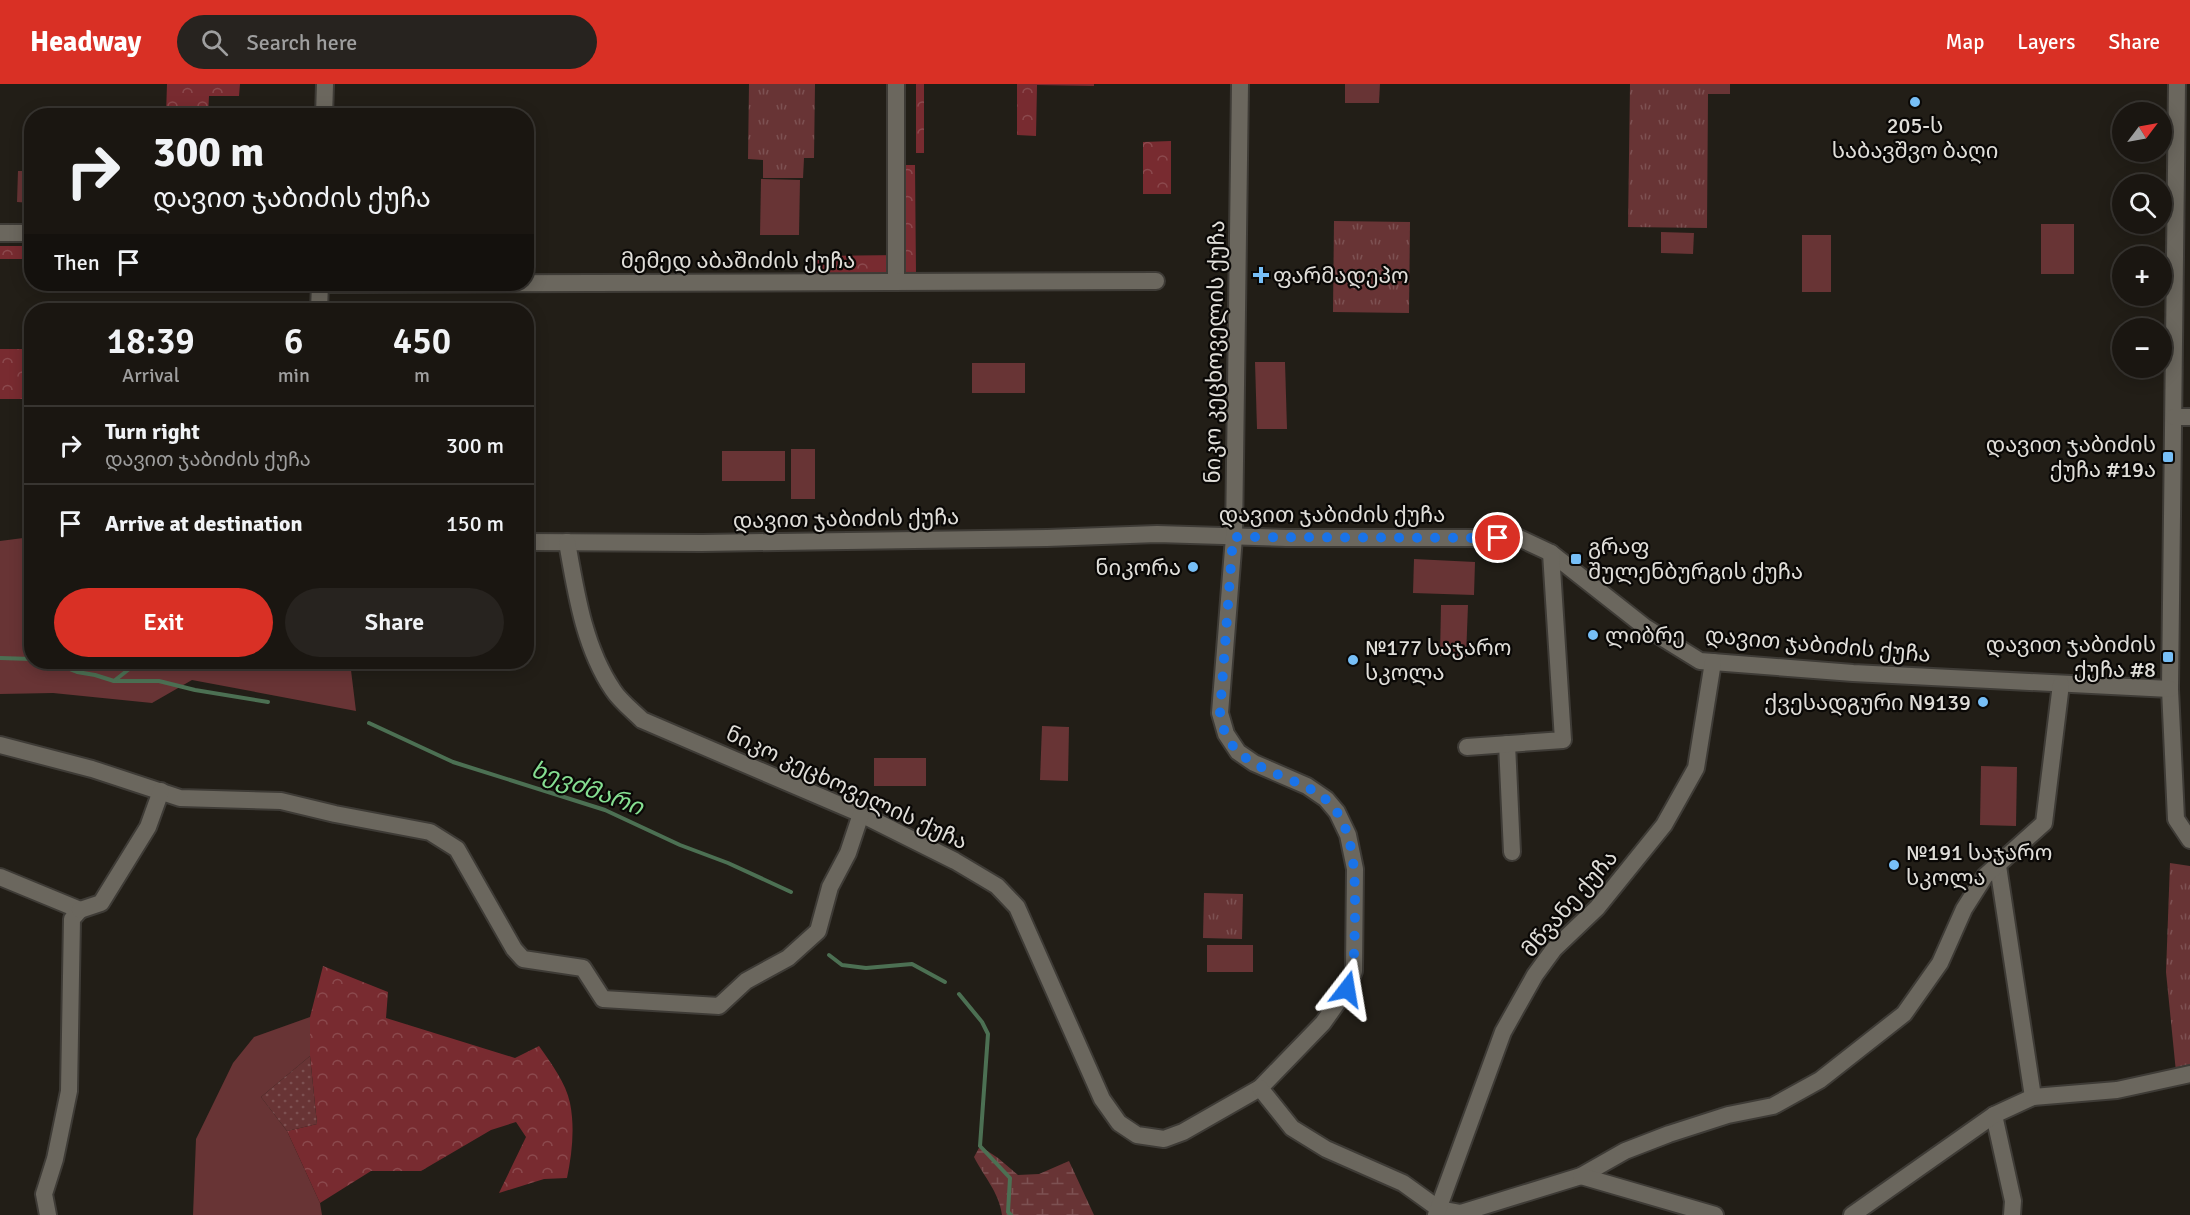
<!DOCTYPE html>
<html lang="en">
<head>
<meta charset="utf-8">
<style>
  body { margin:0; font-family:Signika,"Noto Sans Georgian",sans-serif; background:#27231f; color:#f1f3f6; height:100vh; display:flex; flex-direction:column; font-size:22px; white-space:nowrap }
  * { box-sizing:border-box; margin:0 }
  p { font-size:20px; color:#9f9f9f }
  .icon { flex:none; width:33px; height:33px; fill:none; stroke:currentColor; stroke-width:2; stroke-linecap:round; stroke-linejoin:round }
  .map { position:relative; flex:1; overflow:hidden }
  .details { position:absolute; left:24px; top:219px; width:510px; height:366px; display:flex; flex-direction:column; background:#1a1611; border-radius:24px; box-shadow:0 3px 15px #0003,0 0 0 2px #383531 }
  .details>* { flex:none }
  .hud { position:absolute; left:24px; top:24px; width:510px; height:183px; border-radius:24px; box-shadow:0 3px 15px #0003,0 0 0 2px #383531; background:#1a1611; color:#f1f3f6; overflow:hidden }
  .needle { width:39px; rotate:58deg }
  .buttons { position:absolute; left:2112px; top:18px; display:grid; gap:12px }
  .buttons a { display:grid; place-items:center; width:60px; height:60px; border-radius:50%; background:#1a1611; box-shadow:0 3px 15px #0003,0 0 0 2px #383531; font-size:30px }
  .pin { position:absolute; display:grid; place-items:center; width:51px; height:51px; color:#fff; margin:-26px; border:3px solid #fff; border-radius:50%; box-shadow:0 2px 6px #0007 }
  .me { position:absolute; width:66px; margin:-33px; rotate:14deg; stroke-linejoin:round; filter:drop-shadow(0 0 4px #0008) }
  .turn { display:flex; align-items:center; gap:21px; height:126px; padding:0 30px; font-size:27px }
  .turn .icon { width:78px; height:78px; stroke-width:2.5 }
  .turn b { display:block; font-size:42px; line-height:51px }
  .then { display:flex; align-items:center; height:57px; padding:0 30px; background:#0003; gap:12px; font-size:22px }
  .eta { display:flex; justify-content:space-evenly; align-items:center; height:102px; text-align:center }
  .eta b { font-size:36px; font-weight:600; line-height:42px }
  .cta { display:flex; gap:12px; margin-top:auto; padding:12px 30px }
  .cta a { flex:1; height:69px; border-radius:36px; background:#d93025; color:#fff; font-size:24px; font-weight:600; line-height:69px; text-align:center }
  .cta a+a { background:#27231f; color:#f1f3f6 }
  ul { padding:0; list-style:none }
  li { display:flex; align-items:center; gap:18px; height:78px; padding:0 30px; border-top:2px solid #383531 }
  li div { flex:1 }
  li b { display:block; font-size:22px }
  li em { font-style:normal }
  header { display:flex; align-items:center; gap:36px; box-sizing:border-box; height:84px; padding:0 30px; background:#d93025; color:#fff }
  header strong { font-size:28px }
  nav { display:flex; gap:33px; margin-inline-start:auto; font-size:21px }
  .search { width:420px; height:54px; background:#27231f; display:flex; align-items:center; gap:15px; box-sizing:border-box; padding:0 21px; border-radius:33px; color:#9f9f9f; font-size:22px }
  .map>svg:first-child { display:block }
</style>
</head>
<body>
<header>
<strong>Headway</strong>
<div class="search"><svg class="icon" aria-label="search" viewBox="0 0 24 24"><circle cx="10" cy="10" r="6"/><path d="M15 15l6 6"/></svg>Search here</div>
<nav><a>Map</a><a>Layers</a><a>Share</a></nav>
</header>
<div class="map">
<svg width="2190" height="1131" viewBox="0 0 2190 1131">
  <defs>
    <pattern id="forest-crowns" width="20" height="18" patternUnits="userSpaceOnUse" patternTransform="scale(1.5)"><rect width="20" height="18" fill="#782b30"/><path d="M2 6a3 3 0 1 1 6 0M12 15a3 3 0 1 1 6 0" fill="none" stroke="#8b494d"/></pattern>
    <pattern id="wetland-marsh" width="20" height="14" patternUnits="userSpaceOnUse" patternTransform="scale(1.5)"><rect width="20" height="14" fill="#683435"/><path d="M1 5h8M5 5V1M11 12h8M15 12V8" fill="none" stroke="#7d5152"/></pattern>
    <pattern id="park-tufts" width="24" height="20" patternUnits="userSpaceOnUse" patternTransform="scale(1.5)"><rect width="24" height="20" fill="#683435"/><path d="M3 7l-1-3M5 7V3M7 7l1-3M15 17l-1-3M17 17v-4M19 17l1-3" fill="none" stroke="#7d5152"/></pattern>
    <pattern id="garden-dots" width="8" height="8" patternUnits="userSpaceOnUse" patternTransform="scale(1.5)"><rect width="8" height="8" fill="#683435"/><path d="M2 2h.1M6 6h.1" fill="none" stroke="#7d5152" stroke-width="1.8" stroke-linecap="round"/></pattern>
  </defs>
  <rect width="100%" height="100%" fill="#221e17"/>
  <g fill="#683435">
    <polygon points="1345,0 1380,0 1379,19 1345,19"/>
    <polygon points="18,87 31,87 31,119 17,118"/>
    <polygon points="761,95 800,96 799,151 760,151"/>
    <rect x="2041" y="140" width="33" height="50"/>
    <polygon points="1661,148 1694,149 1693,170 1661,169"/>
    <rect x="1802" y="151" width="29" height="57"/>
    <polygon points="1255,278 1285,278 1287,345 1257,345"/>
    <rect x="972" y="279" width="53" height="30"/>
    <rect x="791" y="365" width="24" height="50"/>
    <rect x="722" y="367" width="63" height="30"/>
    <polygon points="31,453 32,578 350,578 356,627 192,596 152,619 53,609 0,610 0,457"/>
    <polygon points="1414,475 1475,478 1474,511 1413,509"/>
    <polygon points="1441,521 1468,521 1466,573 1440,572"/>
    <polygon points="1042,642 1069,643 1068,697 1040,696"/>
    <rect x="874" y="674" width="52" height="28"/>
    <polygon points="1981,682 2017,683 2016,742 1980,741"/>
    <rect x="1207" y="861" width="46" height="27"/>
    <polygon points="310,933 310,972 261,1013 287,1047 320,1119 322,1131 193,1131 196,1055 233,979 254,953"/>
  </g>
  <g fill="url(#forest-crowns)">
    <polygon points="167,0 240,0 239,12 209,12 208,31 166,31"/>
    <rect x="916" y="0" width="8" height="69"/>
    <polygon points="1017,0 1094,0 1094,2 1037,1 1036,52 1017,51"/>
    <polygon points="1171,57 1171,110 1143,110 1143,58"/>
    <polygon points="901,81 915,81 916,191 814,192 813,172 902,171"/>
    <rect x="0" y="162" width="31" height="13"/>
    <rect x="0" y="265" width="31" height="50"/>
    <path d="M 323,882 L 388,908 L 386,934 L 515,974 L 539,962 C 551,979 566,999 570,1019 C 575,1044 572,1070 567,1094 L 544,1095 L 499,1109 L 526,1053 L 516,1038 L 491,1046 L 421,1087 L 371,1087 L 320,1119 L 287,1047 L 317,1040 L 310,972 L 310,933 Z"/>
  </g>
  <path fill="url(#wetland-marsh)" d="M 980,1062 L 998,1074 L 1018,1091 L 1039,1090 L 1069,1077 L 1094,1131 L 1002,1131 C 999,1108 984,1093 974,1073 Z"/>
  <g fill="url(#park-tufts)">
    <polygon points="749,0 815,0 814,74 804,74 803,94 763,94 763,76 748,75"/>
    <polygon points="1630,0 1730,0 1730,10 1708,10 1707,144 1628,143"/>
    <polygon points="1334,137 1410,138 1409,229 1333,228"/>
    <polygon points="2170,779 2190,782 2190,984 2176,988 2166,888"/>
    <polygon points="1204,809 1243,810 1242,855 1203,854"/>
  </g>
  <polygon fill="url(#garden-dots)" points="310,972 317,1040 287,1047 261,1013"/>
  <g fill="none" stroke-linecap="round" stroke-linejoin="round">
    <g stroke="#4c7053" stroke-width="4">
      <polyline points="0,574 32,575"/>
      <polyline points="52,578 77,588 95,591 114,597 159,597 195,606 268,618"/>
      <polyline points="114,597 138,578"/>
      <polyline points="369,639 453,678 605,726 680,761 728,779 791,808"/>
      <polyline points="829,871 842,881 866,884 912,880 945,898"/>
      <polyline points="959,910 982,938 988,950 980,1062 1010,1094 1008,1128 1011,1131"/>
    </g>
    <defs>
      <g id="minor">
        <polyline points="2177,0 2170,605 2176,735 2190,756"/>
        <polyline points="324,32 325,0"/>
        <polyline points="0,149 32,149"/>
        <polyline points="896,198 896,0"/>
        <polyline points="320,200 1156,197"/>
        <polyline points="319,226 320,200"/>
        <polyline points="2174,333 2190,333"/>
        <polyline points="526,458 702,459 1047,454 1157,450 1286,454 1519,454 1551,469 1645,543 1700,577 1853,589 2170,605"/>
        <path d="M 567,458 C 576,509 584,563 613,606 C 620,617 633,627 642,636 L 861,730 L 955,777 L 997,802 L 1017,823 L 1102,1015 L 1119,1039 L 1137,1051 L 1164,1055 L 1183,1048 L 1260,1004 L 1323,939 L 1347,905 L 1354,887 L 1355,785 L 1348,751 L 1337,728 L 1326,715 L 1307,702 L 1254,679 L 1238,668 L 1226,650 L 1220,629 L 1234,453 L 1240,0"/>
        <polyline points="1507,660 1512,768"/>
        <polyline points="0,661 92,685 180,714 281,717 335,730 430,748 457,765 514,865 523,875 583,884 603,915 719,922 746,897 788,874 818,847 830,803 848,769 861,730"/>
        <polyline points="1467,663 1563,656 1551,469"/>
        <polyline points="1998,782 2033,1013"/>
        <polyline points="0,793 80,826 72,835 69,1007 55,1075 44,1110 48,1131"/>
        <polyline points="80,826 101,819 148,743 161,707"/>
        <polyline points="1260,1004 1292,1044 1326,1065 1403,1099 1439,1125 1461,1129 1581,1092 1625,1067 1669,1050 1728,1031 1773,1022 1820,996 1904,930 1940,879 1964,825 1985,792 2044,739 2061,600"/>
        <polyline points="1994,1031 2013,1117 2012,1131"/>
        <polyline points="1581,1092 1715,1131"/>
        <polyline points="1436,1131 1503,948 1535,891 1554,865 1597,824 1664,741 1696,684 1713,578"/>
        <polyline points="1852,1131 1994,1031 2033,1013 2117,1006 2190,990"/>
      </g>
    </defs>
    <use href="#minor" stroke="#3e3b36" stroke-width="20"/>
    <use href="#minor" stroke="#6b675e" stroke-width="16"/>
  </g>
  <g fill="none" stroke-linecap="round" stroke-linejoin="round">
    <path stroke="#1a73e8" stroke-width="10" stroke-dasharray="0 18" d="M 1347,905 C 1356,881 1354,859 1355,833 C 1355,796 1357,740 1324,714 C 1294,690 1244,688 1226,651 C 1223,645 1222,636 1220,629 L 1233,453 L 1498,454"/>
  </g>
  <g fill="#77bff7" stroke="#0a0806" stroke-width="2">
    <circle cx="1915" cy="18" r="6"/>
    <path d="M1258 182h6v6h6v6h-6v6h-6v-6h-6v-6h6z"/>
    <rect x="2162" y="367" width="12" height="12" rx="3"/>
    <rect x="1570" y="469" width="12" height="12" rx="3"/>
    <circle cx="1193" cy="483" r="6"/>
    <circle cx="1593" cy="551" r="6"/>
    <rect x="2162" y="567" width="12" height="12" rx="3"/>
    <circle cx="1353" cy="576" r="6"/>
    <circle cx="1983" cy="618" r="6"/>
    <circle cx="1894" cy="781" r="6"/>
  </g>
  <g text-anchor="middle" stroke-width="4.5" stroke-linejoin="round" paint-order="stroke">
    <g font-size="22" fill="#e0ded9" stroke="#0a0806" text-anchor="start">
      <text x="1915" y="49" text-anchor="middle">205-ს<tspan x="1915" dy="25">საბავშვო ბაღი</tspan></text>
      <text x="1273" y="199">ფარმადეპო</text>
      <text x="2156" y="368" text-anchor="end">დავით ჯაბიძის<tspan x="2156" dy="25">ქუჩა #19ა</tspan></text>
      <text x="1588" y="470">გრაფ<tspan x="1588" dy="25">შულენბურგის ქუჩა</tspan></text>
      <text x="1181" y="491" text-anchor="end">ნიკორა</text>
      <text x="1605" y="559">ლიბრე</text>
      <text x="2156" y="568" text-anchor="end">დავით ჯაბიძის<tspan x="2156" dy="25">ქუჩა #8</tspan></text>
      <text x="1365" y="571">№177 საჯარო<tspan x="1365" dy="25">სკოლა</tspan></text>
      <text x="1971" y="626" text-anchor="end">ქვესადგური N9139</text>
      <text x="1906" y="776">№191 საჯარო<tspan x="1906" dy="25">სკოლა</tspan></text>
    </g>
    <g font-size="22" fill="#e0ded9" stroke="#0a0806">
      <text x="738" y="184">მემედ აბაშიძის ქუჩა</text>
      <text transform="translate(1214 268) rotate(-89)" y="8">ნიკო კეცხოველის ქუჩა</text>
      <text x="1332" y="438">დავით ჯაბიძის ქუჩა</text>
      <text transform="translate(846 434) rotate(-1)" y="8">დავით ჯაბიძის ქუჩა</text>
      <text transform="translate(1818 560) rotate(5)" y="8">დავით ჯაბიძის ქუჩა</text>
      <text transform="translate(847 703) rotate(25)" y="8">ნიკო კეცხოველის ქუჩა</text>
      <text transform="translate(1569 819) rotate(-49)" y="8">მწვანე ქუჩა</text>
    </g>
    <g font-size="24" font-style="italic" fill="#85de91" stroke="#0a0806">
      <text transform="translate(587 704) rotate(20)" y="8">ხევძმარი</text>
    </g>
  </g>
</svg>
<div class="buttons">
<a><svg class="needle" viewBox="-14 -14 28 28"><path d="M0-13l5 13h-10z" fill="#e53935"/><path d="M0 13l5-13h-10z" fill="#9f9f9f"/></svg></a>
<a><svg class="icon" aria-label="search" viewBox="0 0 24 24"><circle cx="10" cy="10" r="6"/><path d="M15 15l6 6"/></svg></a>
<a>+</a>
<a>−</a>
</div>
<div class="pin" style="left:1498px;top:454px;background:#d93025"><svg class="icon" aria-label="arrive" viewBox="0 0 24 24"><path d="M6 21V4h12l-3 4 3 4H6"/></svg></div>
<svg class="me" style="left:1347px;top:905px" viewBox="-20 -20 40 40"><path d="M0-17L14 15 0 8-14 15z" fill="#1a73e8" stroke="#fff" stroke-width="4"/></svg>
<div class="hud">
<div class="turn"><svg class="icon" aria-label="right" viewBox="0 0 24 24"><path d="M7 20v-9h11M14 6l5 5-5 5"/></svg><div><b>300 m</b>დავით ჯაბიძის ქუჩა</div></div>
<div class="then">Then<svg class="icon" aria-label="arrive" viewBox="0 0 24 24"><path d="M6 21V4h12l-3 4 3 4H6"/></svg></div>
</div>
<section class="details">
<div class="eta">
<div><b>18:39</b><p>Arrival</p></div>
<div><b>6</b><p>min</p></div>
<div><b>450</b><p>m</p></div>
</div>
<ul>
<li><svg class="icon" aria-label="right" viewBox="0 0 24 24"><path d="M7 20v-9h11M14 6l5 5-5 5"/></svg><div><b>Turn right</b><p>დავით ჯაბიძის ქუჩა</p></div><em>300 m</em></li>
<li><svg class="icon" aria-label="arrive" viewBox="0 0 24 24"><path d="M6 21V4h12l-3 4 3 4H6"/></svg><div><b>Arrive at destination</b></div><em>150 m</em></li>
</ul>
<div class="cta"><a>Exit</a><a>Share</a></div>
</section>
</div>
</body>
</html>
